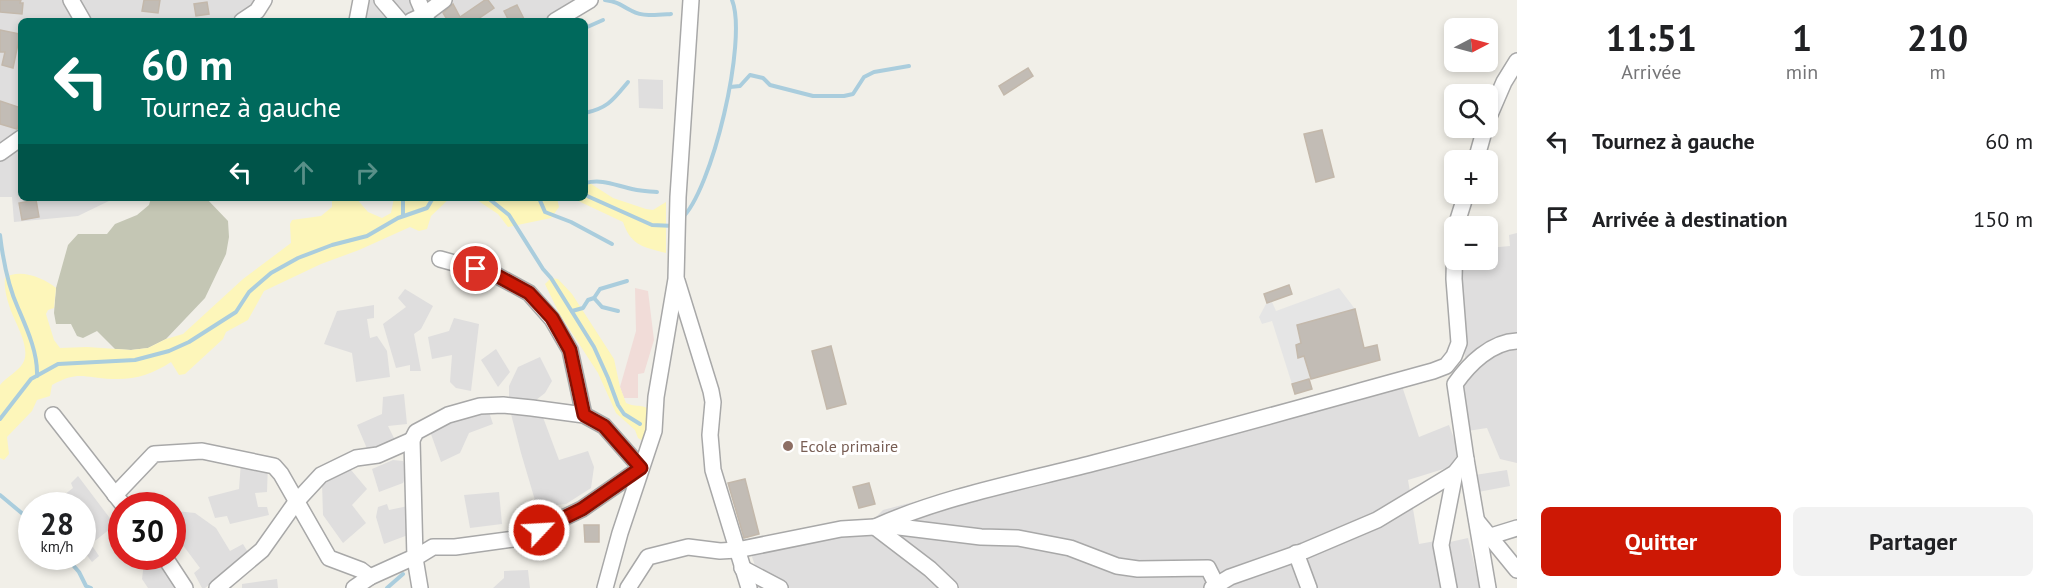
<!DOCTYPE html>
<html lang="fr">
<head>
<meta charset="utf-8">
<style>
  body { margin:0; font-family:"PT Sans",sans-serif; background:#f2f2f2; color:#202124; height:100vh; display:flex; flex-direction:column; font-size:22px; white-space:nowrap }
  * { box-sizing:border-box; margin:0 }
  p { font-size:20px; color:#757577 }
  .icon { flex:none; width:33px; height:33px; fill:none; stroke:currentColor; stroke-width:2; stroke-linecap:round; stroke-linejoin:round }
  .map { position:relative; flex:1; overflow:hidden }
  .side { display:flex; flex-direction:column; background:#fff; width:540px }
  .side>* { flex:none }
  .top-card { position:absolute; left:18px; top:18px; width:570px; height:183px; border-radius:9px; box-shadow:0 3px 9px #0003; background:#00695c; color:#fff; overflow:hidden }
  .needle { width:39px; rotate:84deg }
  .buttons { position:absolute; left:1444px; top:18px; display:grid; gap:12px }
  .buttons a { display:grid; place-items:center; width:54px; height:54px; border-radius:9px; background:#fff; box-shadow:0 3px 9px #0003; font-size:30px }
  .speed { position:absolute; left:18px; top:492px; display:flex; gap:12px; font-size:30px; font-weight:700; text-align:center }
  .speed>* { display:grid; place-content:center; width:78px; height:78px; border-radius:50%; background:#fff; box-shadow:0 3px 9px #0003; line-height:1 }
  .speed small { font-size:15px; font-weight:400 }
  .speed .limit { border:9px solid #d22; background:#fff; color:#111 }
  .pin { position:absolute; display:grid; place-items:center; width:51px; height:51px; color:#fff; margin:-26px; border:3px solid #fff; border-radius:50%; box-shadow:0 2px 6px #0007 }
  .me { position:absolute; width:66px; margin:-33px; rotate:65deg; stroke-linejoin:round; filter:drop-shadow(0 0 4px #0008) }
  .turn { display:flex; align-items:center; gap:21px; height:126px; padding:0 24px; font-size:27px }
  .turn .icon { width:78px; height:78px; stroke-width:2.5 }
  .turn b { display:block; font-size:42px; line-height:51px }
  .lanes { display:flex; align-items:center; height:57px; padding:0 24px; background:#0003; justify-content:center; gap:30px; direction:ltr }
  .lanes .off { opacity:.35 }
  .eta { display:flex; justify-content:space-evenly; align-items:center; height:102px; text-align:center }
  .eta b { font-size:36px; font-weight:700; line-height:42px }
  .cta { display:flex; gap:12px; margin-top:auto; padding:12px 24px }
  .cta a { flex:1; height:69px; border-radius:9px; background:#cd1805; color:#fff; font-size:24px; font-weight:700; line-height:69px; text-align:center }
  .cta a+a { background:#f2f2f2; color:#202124 }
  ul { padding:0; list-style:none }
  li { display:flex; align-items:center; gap:18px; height:78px; padding:0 24px }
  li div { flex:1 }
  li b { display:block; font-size:22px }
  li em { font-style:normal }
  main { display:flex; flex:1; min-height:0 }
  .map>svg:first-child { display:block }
</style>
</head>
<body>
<main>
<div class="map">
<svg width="1517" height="588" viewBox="0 0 1517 588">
  <rect width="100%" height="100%" fill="#f1efe8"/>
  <g fill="#dfdede">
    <polygon points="0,0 264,0 242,21 21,21 21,198 115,198 78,216 14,222 12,197 0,197"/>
    <polygon points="366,0 581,0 550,21 363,21"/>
    <polygon points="638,79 663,80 663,109 639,108"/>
    <polygon points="1517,233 1517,463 1500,459 1487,428 1461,432 1455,384 1467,368 1456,304 1455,260 1488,260 1488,248 1510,246 1509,235"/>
    <polygon points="405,289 433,306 421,329 414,334 421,371 410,371 410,365 396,368 383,324 406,307 398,298"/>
    <polygon points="374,305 374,318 367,319 370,338 377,336 387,351 390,377 356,382 352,353 324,344 337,311"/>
    <polygon points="454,318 479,324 471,391 456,388 450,382 452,355 432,359 428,337 449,331"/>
    <polygon points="496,349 510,372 498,387 481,360"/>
    <polygon points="540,357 552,381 545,393 536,400 509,398 509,386 518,367"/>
    <polygon points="1398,374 1419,437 1449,425 1463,463 1408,480 1419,544 1441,540 1441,544 1468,538 1480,588 749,588 759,577 751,554 868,525 883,510"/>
    <polygon points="404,394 407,424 388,426 395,440 368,451 357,425 382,414 383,397"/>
    <polygon points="485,400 493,424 469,433 460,453 441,462 427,423"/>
    <polygon points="541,412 559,460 588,451 594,467 591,488 566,504 537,507 521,453 511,414"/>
    <polygon points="393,460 403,461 408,473 403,483 379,492 372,469"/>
    <polygon points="241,462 268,463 267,492 255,493 258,507 267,507 269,515 230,524 227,516 215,518 208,497 239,489"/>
    <polygon points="346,464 367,489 352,505 366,523 343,543 323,515 322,483"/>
    <polygon points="1507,470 1510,486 1478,492 1475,475"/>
    <polygon points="78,476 115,525 91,544 99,556 92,562 83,550 82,506 58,505 55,502 73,488 71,483"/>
    <polygon points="499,492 502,524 470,528 464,495"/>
    <polygon points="387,504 389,510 408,506 408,535 384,544 376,517 378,507"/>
    <polygon points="176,511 195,513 216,528 230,551 243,544 249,554 205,588 202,588 194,573 200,568 176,536 173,536 173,521 175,520"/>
    <polygon points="144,563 168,565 180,588 148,588 142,579"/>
    <polygon points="528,570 530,588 493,588 504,578 504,571"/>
    <polygon points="277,579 278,588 242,588 242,584"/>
  </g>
  <polygon fill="#f1dcd8" points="635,288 648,291 654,340 644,373 638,374 638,398 624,398 620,387 636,331"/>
  <polygon fill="#c4c6b4" points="151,198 206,198 228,221 229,237 226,254 205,298 166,339 148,348 131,350 115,349 97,331 83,338 77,336 71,324 56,324 54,313 56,288 68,245 78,234 107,234 115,224 137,215 149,205"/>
  <g fill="#fdf6ba">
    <path d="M 585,180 L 613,198 L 646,209 L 653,210 L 666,202 L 666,253 C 644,247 631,246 623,222 L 572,198 L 585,198 Z"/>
    <path d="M 332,198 L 356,198 L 368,212 L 382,218 L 391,213 L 394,198 L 450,198 L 431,216 L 427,229 L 419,231 L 410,227 L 359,250 L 321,264 L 264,291 L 248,320 L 226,332 L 223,339 L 185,374 L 179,375 L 171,362 C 153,374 135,380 112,379 C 84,378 79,370 52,385 L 50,396 L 37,400 L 32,411 L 7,437 L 9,454 L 4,460 L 0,458 L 0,385 C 6,377 18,372 23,363 C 32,347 13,320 9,305 C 6,296 4,287 5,278 C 19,268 44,278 56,288 L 54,308 L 48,310 L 46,314 L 54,340 L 60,348 L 87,347 L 131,350 L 148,348 L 166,339 L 183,334 L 243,279 L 291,243 L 290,224 L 292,220 L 321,216 L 332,207 Z"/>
    <polygon points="474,198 557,198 559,207 551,218 508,227 498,214"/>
    <path d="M 551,278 L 558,279 L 572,294 L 614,359 L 620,387 L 626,403 C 640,409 645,401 653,416 L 643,441 L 638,438 L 635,430 L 616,413 L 598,373 L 559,313 L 545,284 Z"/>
  </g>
  <polygon fill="#e5e5e5" points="1339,288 1355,309 1297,325 1301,343 1296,345 1297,355 1300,358 1304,356 1310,379 1292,384 1272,321 1262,324 1259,317 1266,304 1272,302 1276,311"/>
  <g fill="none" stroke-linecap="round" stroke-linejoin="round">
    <g stroke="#aacddd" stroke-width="4">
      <path d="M 605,0 C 622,3 619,5 632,11 C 643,17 658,15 671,14"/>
      <polyline points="585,28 603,20"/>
      <polyline points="730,87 740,86 750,75 763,78 770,85 813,96 844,96 853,94 864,77 874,72 909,66"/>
      <path d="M 585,113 C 608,108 613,100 628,82"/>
      <path d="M 585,183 C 601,179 612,184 628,188 C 637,191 647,191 657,192"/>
      <polyline points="585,195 652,225 674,226"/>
      <polyline points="488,198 509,215 543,269 551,278 594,347 608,378 618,405 624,414 640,424"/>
      <polyline points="539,198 545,212 571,222 612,244"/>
      <polyline points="403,216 403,198"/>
      <path d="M 681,219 C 712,192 748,39 732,0"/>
      <path d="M 0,235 C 3,260 8,286 18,308 C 27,329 38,353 37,376"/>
      <polyline points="594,298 602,307 618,311"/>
      <polyline points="572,311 583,308 588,300 594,298 600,289 627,281"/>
      <polyline points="0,419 31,379 58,364 135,360 169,351 189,342 236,312 249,292 271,273 298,258 332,245 367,236 398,218 427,208 433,198"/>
      <polyline points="0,495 24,515 32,519"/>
      <polyline points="65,556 79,572 86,586 91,588"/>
      <polyline points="387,588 403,574"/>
    </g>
  </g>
  <g fill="#c2bcb5" stroke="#c3b8ab" stroke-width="1.5">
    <polygon points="0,0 21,0 20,3 23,3 22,14 0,12"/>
    <polygon points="144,0 160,0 158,13 142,11"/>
    <polygon points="485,0 488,0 494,8 475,21 448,21 443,13 453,4 460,17"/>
    <polygon points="207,2 209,14 196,16 194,4"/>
    <polygon points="517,5 525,21 509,21 504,11"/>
    <polygon points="0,30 20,34 13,68 2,65 5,52 0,52"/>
    <polygon points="1028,68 1033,76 1004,95 999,86"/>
    <polygon points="0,101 21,108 21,117 17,129 0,124"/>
    <polygon points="1322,130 1334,177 1316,182 1304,134"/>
    <polygon points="36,200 39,217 22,220 19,203"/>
    <polygon points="1289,285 1292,294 1267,303 1264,294"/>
    <polygon points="1355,309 1364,348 1377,345 1380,360 1311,379 1304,356 1298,358 1296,345 1301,343 1297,325"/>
    <polygon points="831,346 846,404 827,409 812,351"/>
    <polygon points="1309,379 1312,389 1295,394 1292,384"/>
    <polygon points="745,479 759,534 744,538 728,483"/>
    <polygon points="869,483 875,504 859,508 853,487"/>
    <polygon points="584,525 599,525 599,542 585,542"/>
  </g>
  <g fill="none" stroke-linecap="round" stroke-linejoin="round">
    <defs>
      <g id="minor">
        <polyline points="71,0 83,21"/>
        <polyline points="382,0 400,21"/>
        <polyline points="418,0 427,21"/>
        <polyline points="242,21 257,11 264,0"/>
        <polyline points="357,21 361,0"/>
        <polyline points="411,21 424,15 444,0"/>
        <polyline points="555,21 590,0"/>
        <polyline points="1488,119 1504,82 1517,61"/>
        <polyline points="0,153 21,138"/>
        <polyline points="1476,160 1485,128"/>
        <polyline points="1456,226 1466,194"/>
        <polyline points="440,259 494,274 529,293 552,319 570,350 584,415"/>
        <polyline points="677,281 711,391 713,402 710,435 713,470 749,588"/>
        <polyline points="53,415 124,506"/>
        <polyline points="1466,459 1488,588"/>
        <polyline points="115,495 154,454 202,451 274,466 281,474 329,558 361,570 370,577"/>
        <polyline points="1477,521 1517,570"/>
        <polyline points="1491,536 1517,528"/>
        <polyline points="1296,553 1309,588"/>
        <polyline points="164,556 185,588"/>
        <polyline points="742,568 780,588"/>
        <polyline points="217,588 262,550 296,502 321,475 356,458 378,455 412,440"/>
        <polyline points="354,588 370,577 412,558 415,558 433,547 455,547 521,538 582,509 641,468 604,426 584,415 532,408 503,405 480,406 448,415 416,432 412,440 415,558 420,588"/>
        <polyline points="605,588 620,533 654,431 656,397 676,279 678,197 691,0"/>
        <polyline points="628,588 648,557 688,547 720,551 737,550 841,529 891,526 981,537 1018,538 1070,548 1117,566 1138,569 1208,568 1218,588"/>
        <path d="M 950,588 L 930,569 L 875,527 C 944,496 1021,482 1094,463 C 1207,434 1320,402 1433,371 L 1446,366 L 1454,356 L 1459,343 L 1454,279 L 1455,236"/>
        <path d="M 1212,588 L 1230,577 L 1304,551 L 1377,520 L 1455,473 L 1466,459 L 1455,384 C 1469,364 1491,342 1517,341"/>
        <polyline points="1449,588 1441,545 1455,473"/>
      </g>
    </defs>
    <use href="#minor" stroke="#a8a8a8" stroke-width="18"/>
    <use href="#minor" stroke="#fff" stroke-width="15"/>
  </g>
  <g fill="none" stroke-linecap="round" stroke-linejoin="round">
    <defs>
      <polyline id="route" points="476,269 494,274 529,293 552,318 570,350 584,415 604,426 641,468 582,509 539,530"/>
    </defs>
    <use href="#route" stroke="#851003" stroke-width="15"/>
    <use href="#route" stroke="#cd1805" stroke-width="10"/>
  </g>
  <circle fill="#8d6e63" stroke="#fff" stroke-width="2" cx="788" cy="446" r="6"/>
  <g text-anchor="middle" stroke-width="6" stroke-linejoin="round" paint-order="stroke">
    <g font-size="16" fill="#785e54" stroke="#fff" text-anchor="start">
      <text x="800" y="452">Ecole primaire</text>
    </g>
  </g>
</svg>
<div class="buttons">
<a><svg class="needle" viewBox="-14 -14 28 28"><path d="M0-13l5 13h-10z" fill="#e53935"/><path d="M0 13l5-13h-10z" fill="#757577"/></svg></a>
<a><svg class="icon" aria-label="search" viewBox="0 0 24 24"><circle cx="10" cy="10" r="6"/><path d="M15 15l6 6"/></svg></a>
<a>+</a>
<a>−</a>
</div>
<div class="speed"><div>28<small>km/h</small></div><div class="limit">30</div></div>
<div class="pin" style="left:476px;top:269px;background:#d93025"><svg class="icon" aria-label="arrive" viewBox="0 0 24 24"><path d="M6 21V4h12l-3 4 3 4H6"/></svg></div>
<svg class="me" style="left:539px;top:530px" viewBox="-20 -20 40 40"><circle r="17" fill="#cd1805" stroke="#fff" stroke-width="3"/><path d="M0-11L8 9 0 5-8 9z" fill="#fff"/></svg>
<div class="top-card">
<div class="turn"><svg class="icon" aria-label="left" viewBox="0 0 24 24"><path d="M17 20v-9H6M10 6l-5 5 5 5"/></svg><div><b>60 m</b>Tournez à gauche</div></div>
<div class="lanes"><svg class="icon" aria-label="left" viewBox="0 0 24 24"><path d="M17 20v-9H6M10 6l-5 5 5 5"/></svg><svg class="icon off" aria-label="ahead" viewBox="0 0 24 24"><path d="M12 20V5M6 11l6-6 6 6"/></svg><svg class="icon off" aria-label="right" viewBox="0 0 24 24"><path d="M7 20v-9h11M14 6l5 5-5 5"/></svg></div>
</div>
</div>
<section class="side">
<div class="eta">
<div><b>11:51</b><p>Arrivée</p></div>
<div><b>1</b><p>min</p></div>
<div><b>210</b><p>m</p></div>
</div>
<ul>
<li><svg class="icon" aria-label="left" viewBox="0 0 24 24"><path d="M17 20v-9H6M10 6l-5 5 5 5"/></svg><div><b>Tournez à gauche</b></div><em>60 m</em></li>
<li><svg class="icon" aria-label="arrive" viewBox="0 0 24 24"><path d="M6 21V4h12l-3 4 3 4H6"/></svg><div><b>Arrivée à destination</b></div><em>150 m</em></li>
</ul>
<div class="cta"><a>Quitter</a><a>Partager</a></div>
</section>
</main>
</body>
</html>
